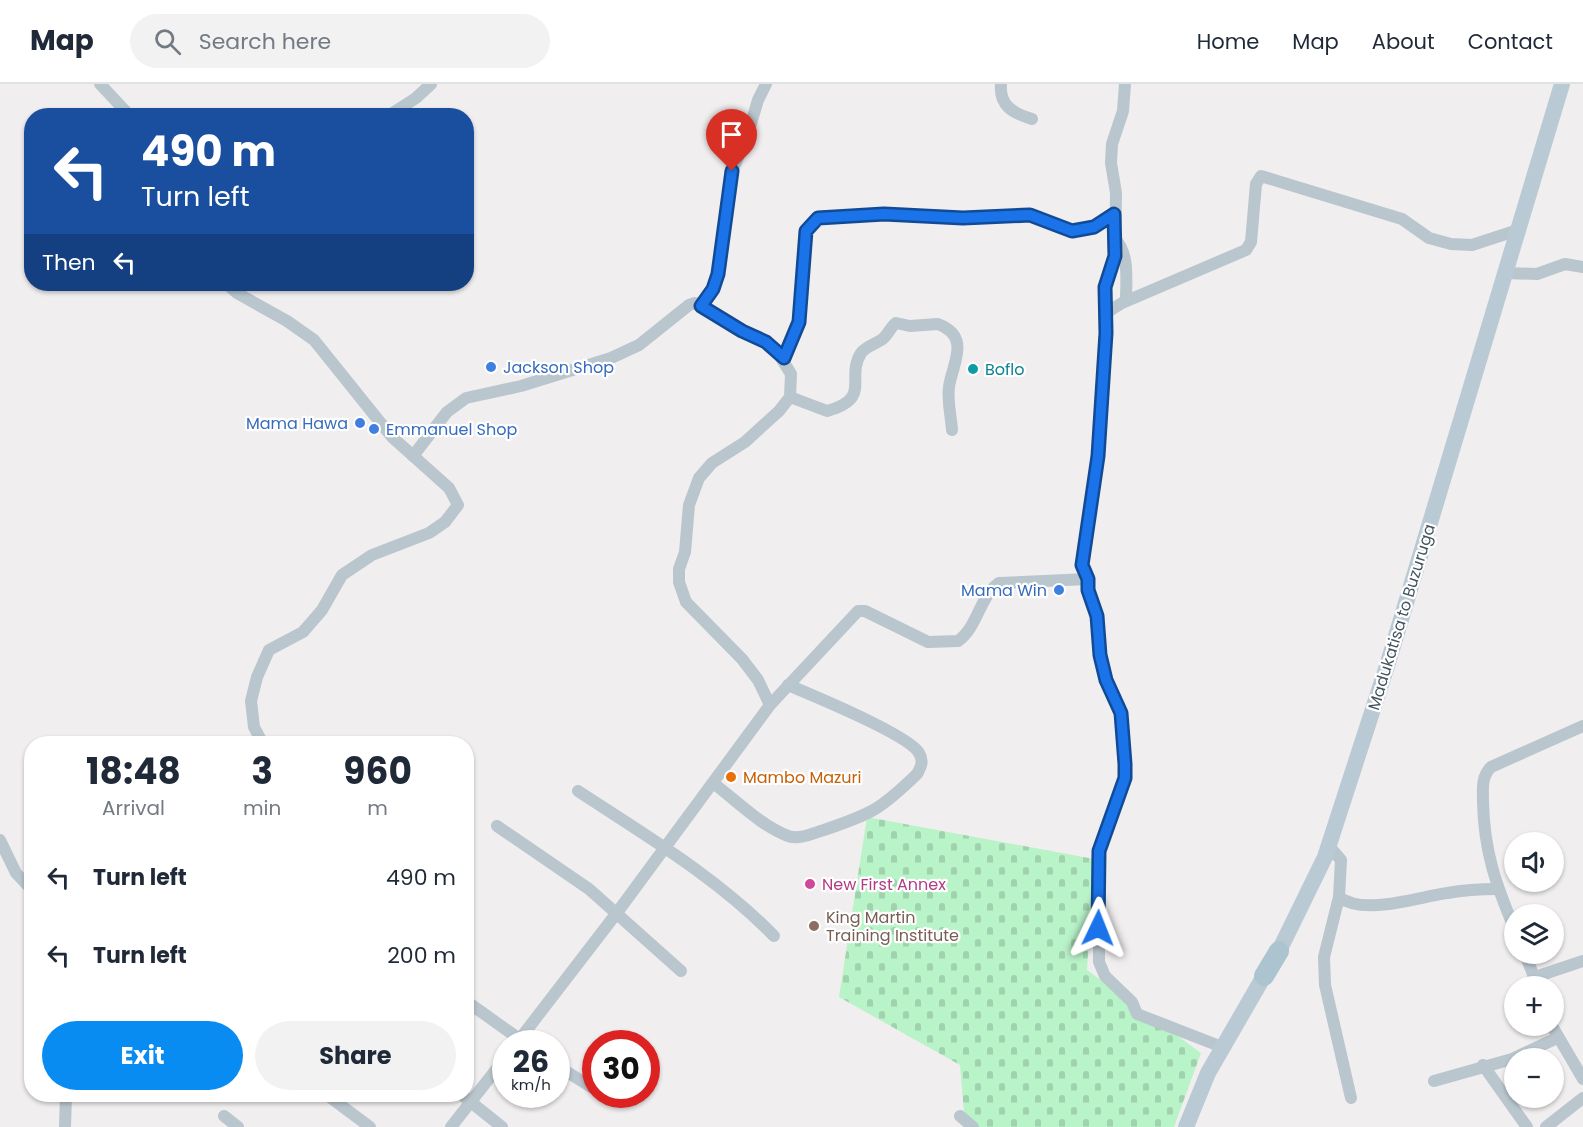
<!DOCTYPE html>
<html lang="en">
<head>
<meta charset="utf-8">
<style>
  body { margin:0; font-family:Poppins,sans-serif; background:#f2f2f3; color:#1f2937; height:100vh; display:flex; flex-direction:column; font-size:22px; white-space:nowrap }
  * { box-sizing:border-box; margin:0 }
  p { font-size:20px; color:#747a83 }
  .icon { flex:none; width:33px; height:33px; fill:none; stroke:currentColor; stroke-width:2; stroke-linecap:round; stroke-linejoin:round }
  .map { position:relative; flex:1; overflow:hidden }
  .sheet { position:absolute; left:24px; top:652px; width:450px; height:366px; display:flex; flex-direction:column; background:#fff; border-radius:24px; box-shadow:0 2px 4px #0004 }
  .sheet>* { flex:none }
  .guide { position:absolute; left:24px; top:24px; width:450px; height:183px; border-radius:24px; box-shadow:0 2px 4px #0004; background:#1a4fa0; color:#fff; overflow:hidden }
  .controls { position:absolute; left:1504px; top:748px; display:grid; gap:12px }
  .controls a { display:grid; place-items:center; width:60px; height:60px; border-radius:50%; background:#fff; box-shadow:0 2px 4px #0004; font-size:30px }
  .speed { position:absolute; left:492px; top:946px; display:flex; gap:12px; font-size:30px; font-weight:700; text-align:center }
  .speed>* { display:grid; place-content:center; width:78px; height:78px; border-radius:50%; background:#fff; box-shadow:0 2px 4px #0004; line-height:1 }
  .speed small { font-size:15px; font-weight:400 }
  .speed .limit { border:9px solid #d22; background:#fff; color:#111 }
  .pin { position:absolute; display:grid; place-items:center; width:51px; height:51px; color:#fff; margin:-62px -26px; border-radius:50% 50% 50% 0; rotate:-45deg; box-shadow:0 0 6px #0007 }
  .pin .icon { rotate:45deg }
  .me { position:absolute; width:66px; margin:-33px; rotate:2deg; stroke-linejoin:round; filter:drop-shadow(0 0 4px #0008) }
  .turn { display:flex; align-items:center; gap:21px; height:126px; padding:0 18px; font-size:27px }
  .turn .icon { width:78px; height:78px; stroke-width:2.5 }
  .turn b { display:block; font-size:42px; line-height:51px }
  .then { display:flex; align-items:center; height:57px; padding:0 18px; background:#0003; gap:12px; font-size:22px }
  .eta { display:flex; justify-content:space-evenly; align-items:center; height:102px; text-align:center }
  .eta b { font-size:36px; font-weight:700; line-height:42px }
  .button { display:flex; gap:12px; margin-top:auto; padding:12px 18px }
  .button a { flex:1; height:69px; border-radius:36px; background:#098cf1; color:#fff; font-size:24px; font-weight:700; line-height:69px; text-align:center }
  .button a+a { background:#f2f2f3; color:#1f2937 }
  ul { padding:0; list-style:none }
  li { display:flex; align-items:center; gap:18px; height:78px; padding:0 18px }
  li div { flex:1 }
  li b { display:block; font-size:22px }
  li em { font-style:normal }
  header { display:flex; align-items:center; gap:36px; box-sizing:border-box; height:84px; padding:0 30px; background:#fff; border-bottom:2px solid #e0e1e3 }
  header strong { font-size:28px }
  nav { display:flex; gap:33px; margin-inline-start:auto; font-size:21px }
  .search { width:420px; height:54px; background:#f2f2f3; display:flex; align-items:center; gap:15px; box-sizing:border-box; padding:0 21px; border-radius:33px; color:#747a83; font-size:22px }
  .map>svg:first-child { display:block }
</style>
</head>
<body>
<header>
<strong>Map</strong>
<div class="search"><svg class="icon" aria-label="search" viewBox="0 0 24 24"><circle cx="10" cy="10" r="6"/><path d="M15 15l6 6"/></svg>Search here</div>
<nav><a>Home</a><a>Map</a><a>About</a><a>Contact</a></nav>
</header>
<div class="map">
<svg width="1583" height="1043" viewBox="0 0 1583 1043">
  <defs>
    <pattern id="cemetery-stones" width="16" height="16" patternUnits="userSpaceOnUse" patternTransform="scale(1.5)"><rect width="16" height="16" fill="#b9f3c8"/><path d="M2 7V4a2 2 0 0 1 4 0v3zM10 15v-3a2 2 0 0 1 4 0v3z" fill="#a0d2ae"/></pattern>
  </defs>
  <rect width="100%" height="100%" fill="#f1eeef"/>
  <polygon fill="url(#cemetery-stones)" points="867,733 1094,775 1087,886 1201,969 1174,1043 969,1043 965,1040 960,981 839,913"/>
  <g fill="none" stroke-linecap="round" stroke-linejoin="round">
    <g stroke="#b9c6cd" stroke-width="12">
      <polyline points="100,0 130,32"/>
      <path d="M 1001,0 C 999,22 1013,29 1032,35"/>
      <polyline points="1125,0 1123,27 1112,60 1111,79 1116,109 1115,172 1105,203 1106,249 1098,372 1082,481 1088,495 1088,506 1097,532 1100,571 1106,596 1121,629 1126,680 1125,694 1099,767 1099,878 1105,892 1132,918 1137,930 1222,963"/>
      <polyline points="388,32 416,14 431,0"/>
      <path d="M 1114,153 C 1130,171 1126,194 1126,217"/>
      <polyline points="1506,189 1537,190 1565,180 1583,183"/>
      <polyline points="227,200 237,209 287,237 314,256 392,353 449,404 458,421 445,438 429,449 372,471 342,491 322,526 303,548 269,566 257,593 251,617 254,643 263,660"/>
      <polyline points="701,222 713,205 718,190 732,87 747,53 758,16 766,0"/>
      <polyline points="1106,229 1122,219 1246,166 1251,158 1256,100 1261,92 1402,135 1429,154 1451,160 1472,161 1518,146"/>
      <polyline points="784,274 799,238 806,147 818,134 884,130 963,134 1030,131 1072,147 1094,143 1114,131"/>
      <path d="M 790,313 L 827,327 C 873,314 845,295 861,269 C 865,263 875,260 881,256 C 888,252 890,243 896,239 L 910,242 L 938,240 C 972,253 952,280 949,303 C 947,316 951,332 952,346"/>
      <polyline points="413,372 447,328 466,314 521,302 611,274 639,261 689,221 695,219 775,264 791,290 790,313 779,327 745,358 712,379 699,394 689,421 685,468 679,485 679,498 686,518 742,575 758,596 770,621"/>
      <path d="M 713,699 C 736,716 761,742 788,752 C 800,756 813,749 824,746 C 871,730 880,726 917,690 C 921,683 924,677 919,669 C 909,651 812,611 788,601"/>
      <path d="M 578,707 C 645,751 718,794 774,852"/>
      <polyline points="497,742 589,805 681,887"/>
      <polyline points="0,756 16,789 32,806"/>
      <path d="M 1328,761 L 1341,776 L 1339,813 C 1364,832 1418,813 1447,809 C 1464,806 1480,805 1498,805"/>
      <polyline points="1339,813 1324,873 1325,901 1351,1014"/>
      <path d="M 1515,846 C 1496,801 1484,767 1483,718 C 1483,705 1481,693 1491,683 L 1583,642"/>
      <polyline points="1525,870 1538,903"/>
      <polyline points="1535,893 1583,877"/>
      <polyline points="466,917 525,959"/>
      <polyline points="1552,942 1583,995"/>
      <path d="M 516,960 L 616,830 L 770,621 L 858,527 L 865,527 L 928,558 L 958,557 C 978,543 979,513 999,499 L 1088,495"/>
      <polyline points="556,981 596,1006"/>
      <polyline points="1483,981 1527,1043"/>
      <polyline points="1434,997 1512,975 1557,954"/>
      <polyline points="327,1011 370,1043"/>
      <polyline points="462,1011 502,1043"/>
      <polyline points="224,1032 238,1043"/>
      <polyline points="960,1032 973,1043"/>
      <polyline points="65,1043 66,1011"/>
      <polyline points="451,1043 506,973"/>
      <polyline points="1546,1043 1583,1014"/>
    </g>
    <g stroke="#bacad4" stroke-width="16">
      <polyline points="1279,867 1325,773 1387,582 1562,0"/>
      <polyline points="1186,1043 1208,989 1264,892"/>
    </g>
    <polyline stroke="#acc3d0" stroke-width="20" points="1264,892 1279,867"/>
  </g>
  <g fill="none" stroke-linecap="round" stroke-linejoin="round">
    <defs>
      <polyline id="route" points="732,87 718,190 713,205 701,222 742,247 766,258 784,274 799,238 806,147 818,134 884,130 963,134 1030,131 1072,147 1094,143 1114,130 1115,172 1105,203 1106,249 1098,372 1082,481 1088,495 1088,506 1097,532 1100,571 1106,596 1121,629 1125,680 1125,694 1099,767 1098,844"/>
    </defs>
    <use href="#route" stroke="#114b97" stroke-width="15"/>
    <use href="#route" stroke="#1a73e8" stroke-width="10"/>
  </g>
  <g fill="#3f7fe0" stroke="#fff" stroke-width="2">
    <circle cx="491" cy="283" r="6"/>
    <circle cx="360" cy="339" r="6"/>
    <circle cx="374" cy="345" r="6"/>
    <circle cx="1059" cy="506" r="6"/>
  </g>
  <circle fill="#0f9aa8" stroke="#fff" stroke-width="2" cx="973" cy="285" r="6"/>
  <circle fill="#e8710a" stroke="#fff" stroke-width="2" cx="731" cy="693" r="6"/>
  <circle fill="#d1479c" stroke="#fff" stroke-width="2" cx="810" cy="800" r="6"/>
  <circle fill="#8d6e63" stroke="#fff" stroke-width="2" cx="814" cy="842" r="6"/>
  <g text-anchor="middle" stroke-width="4.5" stroke-linejoin="round" paint-order="stroke">
    <g font-size="16" fill="#366cbe" stroke="#fff" text-anchor="start">
      <text x="503" y="289">Jackson Shop</text>
      <text x="348" y="345" text-anchor="end">Mama Hawa</text>
      <text x="386" y="351">Emmanuel Shop</text>
      <text x="1047" y="512" text-anchor="end">Mama Win</text>
    </g>
    <g font-size="16" fill="#0d838f" stroke="#fff" text-anchor="start">
      <text x="985" y="291">Boflo</text>
    </g>
    <g font-size="16" fill="#45555e" stroke="#fff">
      <text transform="translate(1401 533) rotate(-73)" y="6">Madukatisa to Buzuruga</text>
    </g>
    <g font-size="16" fill="#c56008" stroke="#fff" text-anchor="start">
      <text x="743" y="699">Mambo Mazuri</text>
    </g>
    <g font-size="16" fill="#b23c85" stroke="#fff" text-anchor="start">
      <text x="822" y="806">New First Annex</text>
    </g>
    <g font-size="16" fill="#785e54" stroke="#fff" text-anchor="start">
      <text x="826" y="839">King Martin<tspan x="826" dy="18">Training Institute</tspan></text>
    </g>
  </g>
</svg>
<div class="controls">
<a><svg class="icon" aria-label="sound" viewBox="0 0 24 24"><path d="M4 9h4l5-4v14l-5-4H4zM17 9q2 3 0 6"/></svg></a>
<a><svg class="icon" aria-label="layers" viewBox="0 0 24 24"><path d="M12 4l9 5-9 5-9-5zM3 14l9 5 9-5"/></svg></a>
<a>+</a>
<a>−</a>
</div>
<div class="speed"><div>26<small>km/h</small></div><div class="limit">30</div></div>
<div class="pin" style="left:732px;top:87px;background:#d93025"><svg class="icon" aria-label="arrive" viewBox="0 0 24 24"><path d="M6 21V4h12l-3 4 3 4H6"/></svg></div>
<svg class="me" style="left:1098px;top:844px" viewBox="-20 -20 40 40"><path d="M0-17L14 15 0 8-14 15z" fill="#1a73e8" stroke="#fff" stroke-width="4"/></svg>
<div class="guide">
<div class="turn"><svg class="icon" aria-label="left" viewBox="0 0 24 24"><path d="M17 20v-9H6M10 6l-5 5 5 5"/></svg><div><b>490 m</b>Turn left</div></div>
<div class="then">Then<svg class="icon" aria-label="left" viewBox="0 0 24 24"><path d="M17 20v-9H6M10 6l-5 5 5 5"/></svg></div>
</div>
<section class="sheet">
<div class="eta">
<div><b>18:48</b><p>Arrival</p></div>
<div><b>3</b><p>min</p></div>
<div><b>960</b><p>m</p></div>
</div>
<ul>
<li><svg class="icon" aria-label="left" viewBox="0 0 24 24"><path d="M17 20v-9H6M10 6l-5 5 5 5"/></svg><div><b>Turn left</b></div><em>490 m</em></li>
<li><svg class="icon" aria-label="left" viewBox="0 0 24 24"><path d="M17 20v-9H6M10 6l-5 5 5 5"/></svg><div><b>Turn left</b></div><em>200 m</em></li>
</ul>
<div class="button"><a>Exit</a><a>Share</a></div>
</section>
</div>
</body>
</html>
